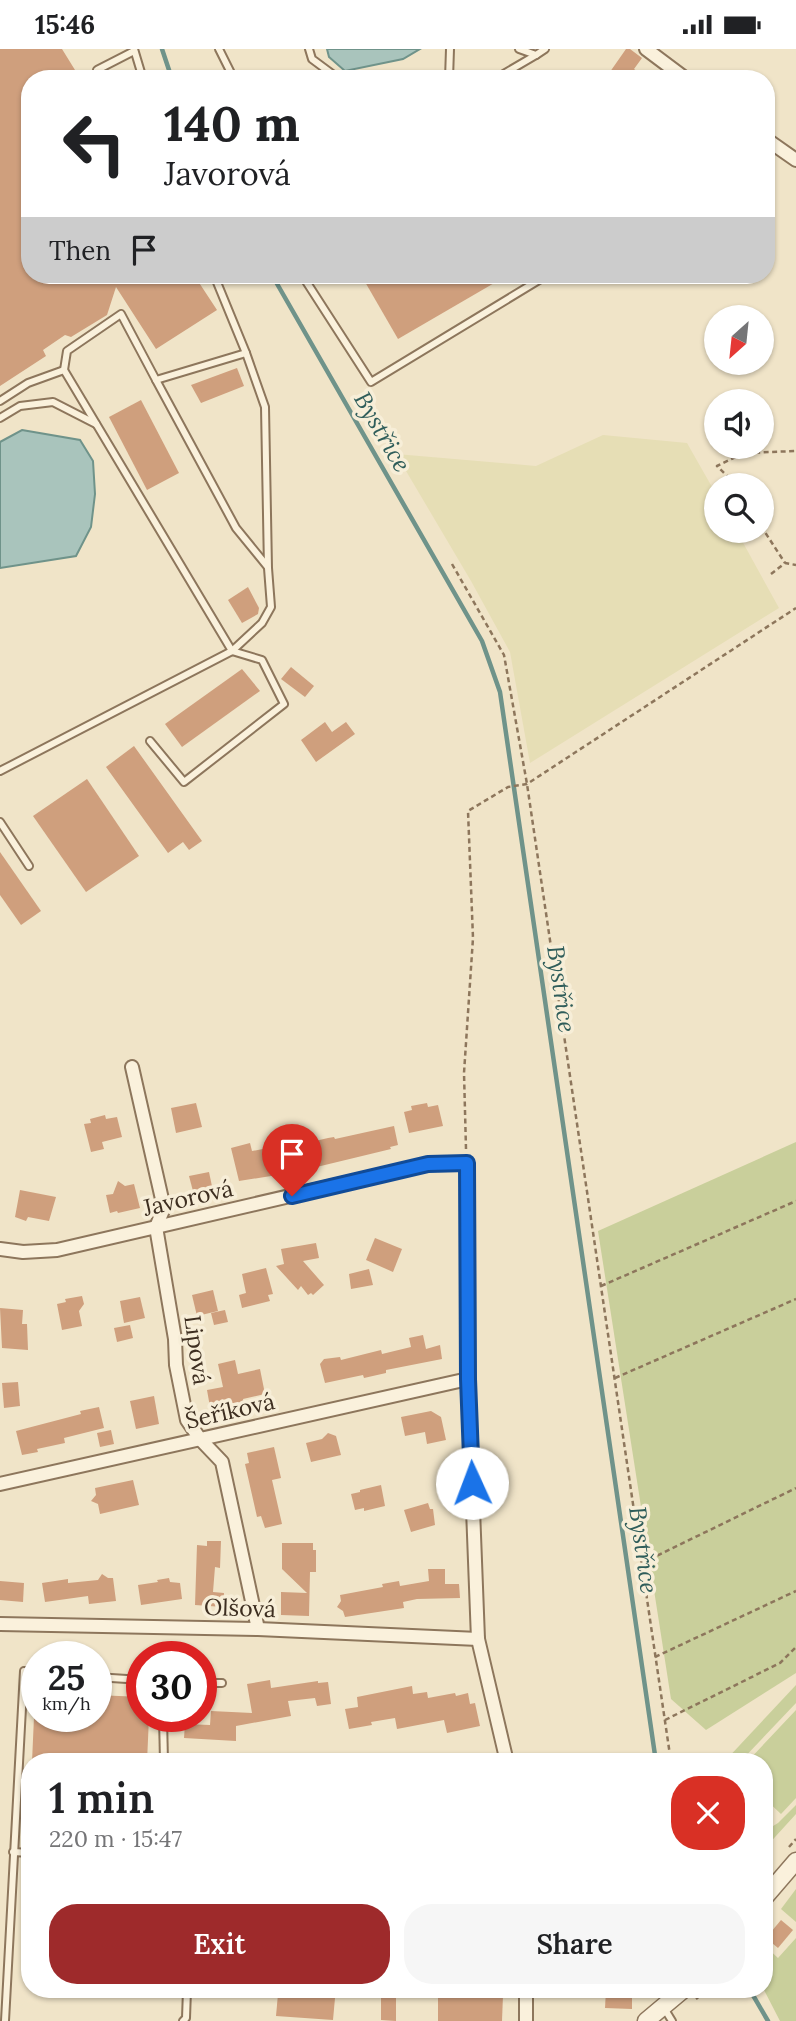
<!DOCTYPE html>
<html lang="en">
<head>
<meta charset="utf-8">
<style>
  body { margin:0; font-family:Lora,serif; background:#f6f6f6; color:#202124; height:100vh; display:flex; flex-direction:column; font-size:26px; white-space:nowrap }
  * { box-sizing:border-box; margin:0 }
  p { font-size:23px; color:#757577 }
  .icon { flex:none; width:38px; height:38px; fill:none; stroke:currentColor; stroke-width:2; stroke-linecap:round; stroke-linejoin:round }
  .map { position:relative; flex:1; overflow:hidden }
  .details { position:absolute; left:21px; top:1704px; width:752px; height:245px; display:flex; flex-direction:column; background:#fff; border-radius:28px; box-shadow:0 2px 5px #0004 }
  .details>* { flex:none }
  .top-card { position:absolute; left:21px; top:21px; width:754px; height:214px; border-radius:28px; box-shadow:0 2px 5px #0004; background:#fff; color:#202124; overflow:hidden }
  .needle { width:46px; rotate:207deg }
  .tools { position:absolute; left:704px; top:256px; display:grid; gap:14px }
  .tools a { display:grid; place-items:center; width:70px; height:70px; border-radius:50%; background:#fff; box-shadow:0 2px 5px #0004; font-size:35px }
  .speed { position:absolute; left:21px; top:1592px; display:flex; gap:14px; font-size:35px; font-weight:700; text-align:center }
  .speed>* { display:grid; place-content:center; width:91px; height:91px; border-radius:50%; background:#fff; box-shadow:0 2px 5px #0004; line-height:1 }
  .speed small { font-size:18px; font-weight:400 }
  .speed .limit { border:10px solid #d22; background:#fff; color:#111 }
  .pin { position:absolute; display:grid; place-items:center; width:60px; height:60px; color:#fff; margin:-72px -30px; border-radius:50% 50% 50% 0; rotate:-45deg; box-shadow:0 0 7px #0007 }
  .pin .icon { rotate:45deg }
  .me { position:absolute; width:77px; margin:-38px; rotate:358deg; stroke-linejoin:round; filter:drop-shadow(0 0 5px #0008) }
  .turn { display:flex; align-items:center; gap:24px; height:147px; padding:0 28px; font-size:32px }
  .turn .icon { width:91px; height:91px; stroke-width:2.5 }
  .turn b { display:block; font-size:49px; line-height:60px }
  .then { display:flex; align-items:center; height:66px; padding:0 28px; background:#0003; gap:14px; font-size:26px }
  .round { display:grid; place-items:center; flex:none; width:74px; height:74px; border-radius:28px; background:#f6f6f6 }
  .headline { display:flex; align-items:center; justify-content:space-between; height:119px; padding:0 28px }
  h1 { font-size:42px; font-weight:600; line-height:52px }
  .primary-button { display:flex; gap:14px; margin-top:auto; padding:14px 28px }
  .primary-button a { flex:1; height:80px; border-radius:28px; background:#9e2a2b; color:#fff; font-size:28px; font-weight:600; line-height:80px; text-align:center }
  .primary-button a+a { background:#f6f6f6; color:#202124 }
  .status { display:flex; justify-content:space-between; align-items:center; height:49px; padding:0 35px; background:#fff; direction:ltr }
  .status svg { height:19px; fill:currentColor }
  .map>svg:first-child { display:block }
</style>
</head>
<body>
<div class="status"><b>15:46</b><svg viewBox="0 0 49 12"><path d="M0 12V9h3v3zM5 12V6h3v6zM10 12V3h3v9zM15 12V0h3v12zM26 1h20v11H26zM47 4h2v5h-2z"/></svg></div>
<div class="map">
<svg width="796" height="1972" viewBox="0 0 796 1972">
  <rect width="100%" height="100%" fill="#f0e4c8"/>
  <polygon fill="#e6deb5" points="603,386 687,394 716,445 716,481 736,481 779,559 530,714 510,603 471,532 396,405 536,417"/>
  <g fill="#c9cf9b">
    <polygon points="796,1093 796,1624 706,1681 671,1650 598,1182"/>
    <polygon points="796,1636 796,1654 740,1713 724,1713"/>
    <polygon points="796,1661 796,1749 781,1765 765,1750 765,1713 747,1713"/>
    <polygon points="796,1756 796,1765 765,1799 765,1782 778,1774"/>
    <polygon points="796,1840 796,1873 781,1860"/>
    <polygon points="796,1889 796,1972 780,1972 764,1941 765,1897 778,1909"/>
  </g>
  <g fill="#a9c4bc" stroke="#6f938a" stroke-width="2">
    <polygon points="327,0 420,0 403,10 345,22 329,8"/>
    <polygon points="22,381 80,391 93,412 95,445 91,478 76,507 0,519 0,393"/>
  </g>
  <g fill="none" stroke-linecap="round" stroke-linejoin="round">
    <g stroke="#6f938a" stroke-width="4.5">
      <polyline points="162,0 172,30"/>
      <polyline points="272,226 482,592 500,643 656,1713"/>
      <polyline points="750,1941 768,1972"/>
    </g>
  </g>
  <g fill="#cf9f7d">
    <polygon points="0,0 62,0 75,21 60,30 30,30 30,226 194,226 217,261 156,300 116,238 107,266 71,288 65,286 43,301 46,307 0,337"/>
    <polygon points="626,0 630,0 642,9 634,20 647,30 605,30"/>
    <polygon points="361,226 508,226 398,290"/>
    <polygon points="237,319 244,337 201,354 191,336"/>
    <polygon points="141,351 179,424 147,441 109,368"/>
    <polygon points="248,538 259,559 258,565 242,574 228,551"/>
    <polygon points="291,618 314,637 305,648 281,630"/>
    <polygon points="242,620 260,642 182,698 165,675"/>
    <polygon points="325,673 332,683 346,673 355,685 316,713 301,691"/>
    <polygon points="134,697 202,792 189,801 183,793 168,804 106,718"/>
    <polygon points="87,730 139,807 86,843 33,767"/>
    <polygon points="0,803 41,862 21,876 0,846"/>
    <polygon points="196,1054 202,1078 176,1084 171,1059"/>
    <polygon points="427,1054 428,1058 438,1056 443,1077 409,1084 404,1063 412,1061 411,1057"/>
    <polygon points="105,1066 106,1070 117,1068 122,1088 102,1093 104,1100 91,1103 84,1075 91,1074 90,1070"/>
    <polygon points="394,1077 398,1096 390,1098 391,1100 296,1123 239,1132 231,1099 250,1094 252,1102 268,1099 269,1105 312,1096 311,1093 328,1089 334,1088 335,1090"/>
    <polygon points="209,1123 213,1142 194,1146 189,1127"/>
    <polygon points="118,1132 125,1137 134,1135 140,1159 118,1164 117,1162 110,1164 106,1146 113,1145"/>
    <polygon points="20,1141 56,1148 49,1172 28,1168 26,1172 15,1168"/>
    <polygon points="375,1189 402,1200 393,1223 366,1211"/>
    <polygon points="316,1194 319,1209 303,1212 324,1236 313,1246 311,1244 308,1246 301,1237 298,1241 276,1217 284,1215 281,1200"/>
    <polygon points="266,1219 273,1245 268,1246 270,1252 242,1259 239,1246 246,1244 242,1225"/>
    <polygon points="369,1220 373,1236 351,1240 349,1225"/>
    <polygon points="213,1241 218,1262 197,1267 192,1246"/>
    <polygon points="82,1247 84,1255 79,1262 82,1277 62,1281 57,1255 66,1253 65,1250"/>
    <polygon points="140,1248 145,1269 124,1274 120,1252"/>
    <polygon points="0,1259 23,1261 22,1275 27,1275 28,1301 2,1299"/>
    <polygon points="225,1261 228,1273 214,1276 211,1264"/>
    <polygon points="130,1276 133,1289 117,1293 114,1279"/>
    <polygon points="423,1286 426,1300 440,1296 442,1310 386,1321 386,1324 364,1329 363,1326 325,1334 320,1315 324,1310 340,1308 341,1311 381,1301 382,1305 411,1298 409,1289"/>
    <polygon points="235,1311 238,1325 260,1320 265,1345 243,1350 244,1356 228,1359 227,1354 210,1358 207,1341 223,1338 218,1315"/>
    <polygon points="18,1333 20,1357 4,1359 2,1334"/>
    <polygon points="154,1347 159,1375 136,1380 130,1352"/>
    <polygon points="99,1358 104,1379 64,1389 65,1394 37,1400 38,1403 22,1406 16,1382 81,1365 80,1362"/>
    <polygon points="431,1362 441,1368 446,1391 427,1395 425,1383 405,1387 401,1368"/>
    <polygon points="111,1381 114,1395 100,1398 97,1384"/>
    <polygon points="328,1384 336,1387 341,1406 311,1413 306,1394 322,1390"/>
    <polygon points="274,1398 281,1429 272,1431 282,1475 265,1479 261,1467 257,1468 245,1415 249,1414 247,1404"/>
    <polygon points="133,1431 139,1456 100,1465 98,1455 91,1452 96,1446 95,1439"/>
    <polygon points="381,1436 385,1457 364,1462 364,1459 355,1461 351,1445 360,1443 360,1441"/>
    <polygon points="428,1454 430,1460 433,1460 435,1476 411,1483 404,1461"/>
    <polygon points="207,1492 221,1492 220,1519 215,1518 213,1543 224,1544 223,1558 195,1556 197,1496 207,1497"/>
    <polygon points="282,1494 313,1494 313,1501 316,1501 316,1523 310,1523 309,1567 281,1566 281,1543 307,1544 282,1520"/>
    <polygon points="428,1520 445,1520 445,1535 459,1535 460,1549 417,1550 403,1553 404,1559 345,1568 343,1562 337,1558 341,1552 340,1546 383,1538 382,1535 399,1532 400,1537 429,1532"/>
    <polygon points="102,1525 108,1529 113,1529 116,1552 89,1555 88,1547 45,1553 42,1534 68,1530 68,1534 98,1531"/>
    <polygon points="169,1529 170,1533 180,1534 182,1550 141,1556 138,1536 158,1533 157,1531"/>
    <polygon points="0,1532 24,1534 23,1553 0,1551"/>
    <polygon points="270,1631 271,1639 318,1632 318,1634 328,1633 331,1655 317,1657 315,1649 288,1652 291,1667 236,1677 236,1692 184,1689 185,1675 210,1676 211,1662 252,1664 247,1635"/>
    <polygon points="412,1637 413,1645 427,1643 428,1649 455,1644 456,1647 468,1644 470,1655 475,1654 480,1677 447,1684 444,1671 397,1680 395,1669 371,1673 372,1676 349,1680 345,1660 358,1658 357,1648"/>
    <polygon points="96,1646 142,1648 142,1668 149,1668 147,1713 32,1713 34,1668 96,1668"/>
    <polygon points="781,1871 793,1881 778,1899 766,1889"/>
    <polygon points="606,1941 632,1941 632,1960 605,1959"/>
    <polygon points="438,1944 503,1946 502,1972 438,1972"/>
    <polygon points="278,1945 335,1949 333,1971 276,1967"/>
    <polygon points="381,1945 396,1946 396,1972 381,1971"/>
  </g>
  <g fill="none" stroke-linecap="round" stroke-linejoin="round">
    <defs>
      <g id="service">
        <polyline points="134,0 143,30"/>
        <polyline points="219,0 234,30"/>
        <polyline points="309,0 312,10 339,30"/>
        <polyline points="519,0 536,6 545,0"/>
        <polyline points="102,30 97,21 134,2"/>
        <polyline points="449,30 450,0"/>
        <polyline points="495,30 536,6"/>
        <polyline points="214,226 246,304 265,358 268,519 271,558 262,574 232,602"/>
        <polyline points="302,226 371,333 544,228 542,226"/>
        <polyline points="246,304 156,331 236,479 267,517"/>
        <polyline points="64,321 67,302 121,265 156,331"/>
        <polyline points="0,352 28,334 64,321 232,602 0,722"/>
        <polyline points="0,369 20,357 53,353 96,375"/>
        <polyline points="150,692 184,733 284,655 262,611 232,602"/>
        <polyline points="0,773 29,817"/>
        <polyline points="96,1628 142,1631"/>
        <polyline points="201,1634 222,1634"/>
        <polyline points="163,1668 164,1713"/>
        <polyline points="13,1803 30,1804"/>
        <polyline points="664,1959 672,1972"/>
        <polyline points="5,1972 24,1622 37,1623"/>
        <polyline points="183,1972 186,1969 187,1941"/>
      </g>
      <g id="minor">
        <polyline points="646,0 686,30"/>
        <polyline points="766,90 796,111"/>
        <polyline points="132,1018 164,1159 156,1178 175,1290 176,1316 187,1371 200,1390 222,1413 258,1580"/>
        <polyline points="0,1200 23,1203 57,1201 428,1115 467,1114 468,1330 478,1590 507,1713"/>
        <polyline points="0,1435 468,1330"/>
        <polyline points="0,1575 258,1580 478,1590"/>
        <polyline points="526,1972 526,1941"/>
      </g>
      <g id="tertiary">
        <polyline points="765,1848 796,1812"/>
        <polyline points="646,1972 683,1941"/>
      </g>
    </defs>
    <use href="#service" stroke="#8d765c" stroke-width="10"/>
    <use href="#minor" stroke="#8d765c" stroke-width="16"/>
    <use href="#tertiary" stroke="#8d765c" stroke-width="19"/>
    <g stroke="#8d765c" stroke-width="2.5" stroke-dasharray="5 3.5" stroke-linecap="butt">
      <polyline points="736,436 717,417 744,404 796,402"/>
      <polyline points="761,477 785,514"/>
      <polyline points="452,515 504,606 527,735 671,1713"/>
      <polyline points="771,525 785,514 796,516"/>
      <polyline points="466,1100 464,1024 473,889 468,762 508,738 527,735 796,559"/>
      <polyline points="601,1237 796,1152"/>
      <polyline points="615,1329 796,1250"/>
      <polyline points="642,1514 796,1439"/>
      <polyline points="655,1608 796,1542"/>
      <polyline points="665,1671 780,1614 796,1598"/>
      <polyline points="789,1798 796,1790"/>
      <polyline points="696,1950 707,1941"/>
    </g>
    <use href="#service" stroke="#faf1dc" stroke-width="6"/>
    <use href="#minor" stroke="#faf1dc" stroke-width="12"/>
    <use href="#tertiary" stroke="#faf1dc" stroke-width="16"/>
  </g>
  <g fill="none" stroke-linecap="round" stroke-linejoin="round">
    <defs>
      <polyline id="route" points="292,1147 428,1115 467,1114 468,1330 472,1434"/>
    </defs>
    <use href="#route" stroke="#114b97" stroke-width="18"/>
    <use href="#route" stroke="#1a73e8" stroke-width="12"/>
  </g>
  <g text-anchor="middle" stroke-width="7" stroke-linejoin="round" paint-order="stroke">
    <g font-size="23" fill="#3d2e20" stroke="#f7eed8">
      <text transform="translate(188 1149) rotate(-13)" y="8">Javorová</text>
      <text transform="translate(197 1301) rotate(82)" y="8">Lipová</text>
      <text transform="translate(230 1362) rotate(-13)" y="8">Šeříková</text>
      <text transform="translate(240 1559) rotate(2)" y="8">Olšová</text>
    </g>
    <g font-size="24" font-style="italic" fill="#2f5d5a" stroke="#f7eed8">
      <text transform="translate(382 383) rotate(60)" y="8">Bystřice</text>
      <text transform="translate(561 940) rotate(82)" y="8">Bystřice</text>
      <text transform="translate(643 1501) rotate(82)" y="8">Bystřice</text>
    </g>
  </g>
</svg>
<div class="tools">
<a><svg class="needle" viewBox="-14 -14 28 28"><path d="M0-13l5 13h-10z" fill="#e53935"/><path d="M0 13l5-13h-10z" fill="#757577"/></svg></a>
<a><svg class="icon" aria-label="sound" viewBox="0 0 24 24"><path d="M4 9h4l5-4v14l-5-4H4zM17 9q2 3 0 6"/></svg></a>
<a><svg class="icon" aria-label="search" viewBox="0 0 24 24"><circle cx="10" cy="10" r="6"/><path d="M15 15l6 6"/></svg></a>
</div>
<div class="speed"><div>25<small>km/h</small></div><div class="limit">30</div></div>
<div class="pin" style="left:292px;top:1147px;background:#d93025"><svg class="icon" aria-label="arrive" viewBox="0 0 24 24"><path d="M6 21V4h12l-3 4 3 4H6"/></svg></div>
<svg class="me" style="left:472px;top:1434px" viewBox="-20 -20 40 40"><circle r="19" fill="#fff"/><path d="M0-13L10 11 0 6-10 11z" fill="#1a73e8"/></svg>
<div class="top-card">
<div class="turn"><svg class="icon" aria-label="left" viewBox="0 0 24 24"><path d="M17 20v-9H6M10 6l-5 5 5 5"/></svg><div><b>140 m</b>Javorová</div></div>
<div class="then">Then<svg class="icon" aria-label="arrive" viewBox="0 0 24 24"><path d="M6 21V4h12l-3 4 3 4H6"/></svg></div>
</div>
<section class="details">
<div class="headline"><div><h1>1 min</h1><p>220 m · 15:47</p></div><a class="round" style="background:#d93025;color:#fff"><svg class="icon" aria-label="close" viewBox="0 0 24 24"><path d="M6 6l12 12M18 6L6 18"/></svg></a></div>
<div class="primary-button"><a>Exit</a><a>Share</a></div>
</section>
</div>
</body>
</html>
